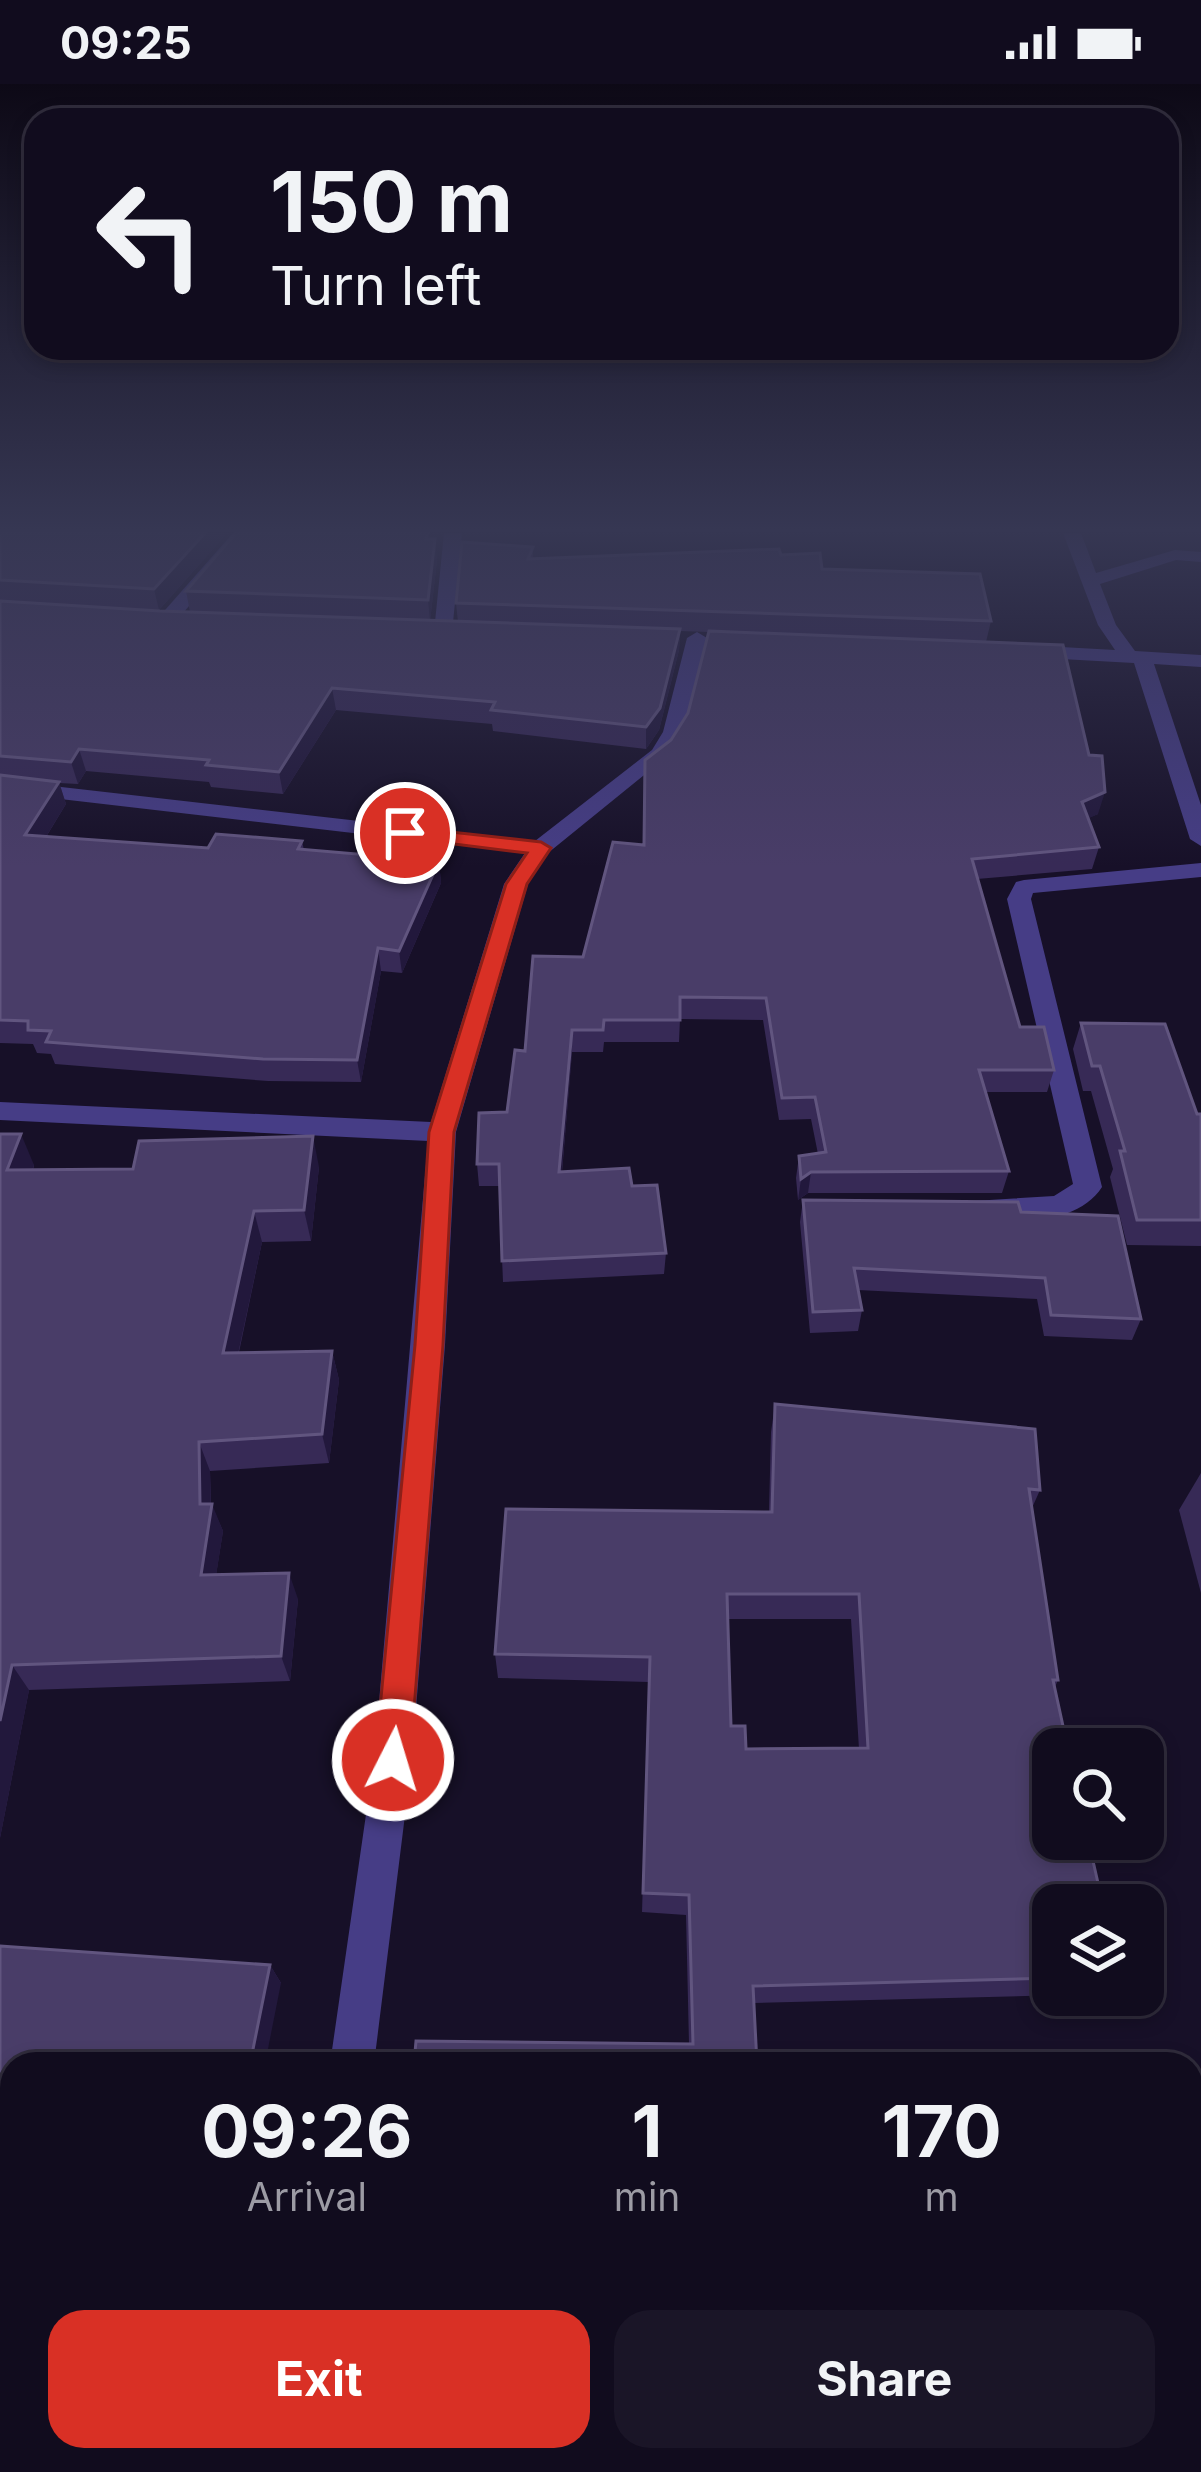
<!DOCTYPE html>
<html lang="en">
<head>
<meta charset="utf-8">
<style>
  body { margin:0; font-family:Inter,sans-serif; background:#1a1527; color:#f1f3f6; height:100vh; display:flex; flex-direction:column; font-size:45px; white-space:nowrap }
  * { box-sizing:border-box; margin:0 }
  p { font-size:39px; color:#9c9ba4 }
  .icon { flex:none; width:66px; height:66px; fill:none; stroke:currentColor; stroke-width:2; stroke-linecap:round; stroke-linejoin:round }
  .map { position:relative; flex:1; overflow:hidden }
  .details { position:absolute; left:0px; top:1968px; width:1203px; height:420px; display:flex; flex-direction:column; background:#110c1e; border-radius:36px 36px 0 0; box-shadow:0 6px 18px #0003,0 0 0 3px #302c3c }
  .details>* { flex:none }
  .banner { position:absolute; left:24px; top:24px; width:1155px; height:252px; border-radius:36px; box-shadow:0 6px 18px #0003,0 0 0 3px #302c3c; background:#110c1e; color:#f1f3f6; overflow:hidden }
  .tools { position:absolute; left:1032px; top:1644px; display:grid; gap:24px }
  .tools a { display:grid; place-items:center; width:132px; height:132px; border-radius:24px; background:#110c1e; box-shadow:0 6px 18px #0003,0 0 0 3px #302c3c; font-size:60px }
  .pin { position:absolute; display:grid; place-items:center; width:102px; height:102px; color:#fff; margin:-51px; border:6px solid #fff; border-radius:50%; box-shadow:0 3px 12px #0007 }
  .me { position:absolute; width:132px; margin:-66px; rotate:5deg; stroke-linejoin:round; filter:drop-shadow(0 0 9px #0008) }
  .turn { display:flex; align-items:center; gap:42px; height:252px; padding:0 48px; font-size:54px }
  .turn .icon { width:156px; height:156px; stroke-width:2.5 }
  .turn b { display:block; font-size:84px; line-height:102px }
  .eta { display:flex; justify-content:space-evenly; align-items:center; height:204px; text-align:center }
  .eta b { font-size:72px; font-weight:700; line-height:84px }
  .cta { display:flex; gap:24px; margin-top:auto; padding:24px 48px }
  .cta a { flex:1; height:138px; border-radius:36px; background:#d93025; color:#fff; font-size:48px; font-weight:700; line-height:138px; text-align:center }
  .cta a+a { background:#1a1527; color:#f1f3f6 }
  .status { display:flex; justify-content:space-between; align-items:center; height:84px; padding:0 60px; background:#110c1e; direction:ltr }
  .status svg { height:33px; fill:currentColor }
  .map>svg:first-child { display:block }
</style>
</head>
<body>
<div class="status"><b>09:25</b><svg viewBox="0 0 49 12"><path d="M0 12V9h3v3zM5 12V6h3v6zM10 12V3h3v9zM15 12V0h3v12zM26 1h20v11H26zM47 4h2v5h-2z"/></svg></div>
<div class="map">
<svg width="1201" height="2388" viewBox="0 0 1201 2388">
  <rect width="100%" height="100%" fill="#171028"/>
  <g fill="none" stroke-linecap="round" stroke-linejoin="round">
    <g fill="#463d86" fill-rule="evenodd">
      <polygon points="233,449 251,449 172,542 158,542 158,534"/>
      <polygon points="444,449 462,449 452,548 443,554 434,548"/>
      <polygon points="1063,449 1081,449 1096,489 1175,466 1201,468 1201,478 1176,476 1100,500 1116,541 1135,567 1201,571 1201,583 1154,580 1201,721 1201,762 1190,755 1134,579 1025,573 1015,567 1025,561 1115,566 1098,541"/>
      <polygon points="697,548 707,554 683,648 670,670 548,769 528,800 456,1048 445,1261 412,1675 374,1980 330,1980 374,1675 428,1057 0,1036 0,1018 431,1038 504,800 525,769 0,708 0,696 535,757 652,666 663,648 687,554"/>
      <path d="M 1201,779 L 1201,793 L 1033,809 L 1031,815 L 1102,1103 C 1079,1140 1011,1143 973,1131 L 969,1124 L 973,1117 L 1054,1112 L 1073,1100 L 1007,815 L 1016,798 L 1024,796 Z"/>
      <rect x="280" y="2376" width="50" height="12"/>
      <polygon points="1085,2376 1136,2376 1141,2388 1090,2388"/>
    </g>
  </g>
  <g fill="#372a56" fill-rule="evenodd">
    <polygon points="0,449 227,449 159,526 0,517 160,527 190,528 186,507 433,455 437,476 430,537 458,538 456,519 533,463 533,475 781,471 822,485 991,537 986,558 1098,730 1088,734 1099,763 1092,785 977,795 1020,943 1054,986 1047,1008 985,1008 1009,1087 1002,1109 808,1109 798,1116 796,1094 799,1072 818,1070 811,1035 779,1036 763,936 680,935 679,958 604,958 603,968 572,968 562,1088 632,1102 666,1169 664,1190 503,1198 499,1102 479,1102 477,1080 507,1028 525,967 583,873 644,761 671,656 688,629 709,548 680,547 679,566 659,646 646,665 493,647 492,640 336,626 283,710 211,703 209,698 86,687 78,700 59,699 66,720 46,753 208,764 302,757 304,766 439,777 441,799 402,889 381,887 361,998 268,997 55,980 51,970 37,969 33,960 0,959"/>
    <polygon points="1081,939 1197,1030 1201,1030 1201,1162 1127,1161 1110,1093 1113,1085 1091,1007 1083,1007 1073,965"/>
    <polygon points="0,1050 34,1081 33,1086 319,1083 311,1157 262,1158 239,1268 332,1267 339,1296 329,1379 210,1387 211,1420 223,1447 216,1491 298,1515 290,1597 29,1606 0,1754"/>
    <polygon points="803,1116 1021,1128 1141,1235 1132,1256 1044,1252 1037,1215 858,1206 862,1226 858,1247 810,1249 800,1138"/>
    <path d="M 775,1320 L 1040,1406 L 1032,1424 L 1058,1596 L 1055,1603 L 1053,1911 L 1064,1911 L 754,1919 L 757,1980 L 689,1960 L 686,1831 L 642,1828 L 649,1598 L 498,1594 L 495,1570 L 769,1428 L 771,1348 ZM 728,1535 L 851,1535 L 859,1665 L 746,1665 L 731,1642 Z"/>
    <polygon points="1201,1389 1201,1509 1179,1426"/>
    <polygon points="0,1862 270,1881 281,1899 12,1980 12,2048 0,2047"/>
  </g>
  <g fill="#22183c">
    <polygon points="205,449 227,449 159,526 154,505"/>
    <polygon points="435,455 437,476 430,537 428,516"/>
    <polygon points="680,545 679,566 659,646 646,665 646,643"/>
    <polygon points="332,604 336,626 283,710 279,688"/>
    <polygon points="79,665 86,687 78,700 71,678"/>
    <polygon points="59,698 66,720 33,774 25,751"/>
    <polygon points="1105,708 1098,730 1076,740 1082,718"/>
    <polygon points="439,777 441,799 402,889 399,867"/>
    <polygon points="378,864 381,887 361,998 357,976"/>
    <polygon points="572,946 572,968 560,1109 559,1088"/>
    <polygon points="21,1050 34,1081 21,1117 7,1086"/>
    <polygon points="313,1052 319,1083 311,1157 304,1126"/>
    <polygon points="811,1088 808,1109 798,1116 801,1095"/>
    <polygon points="254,1127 262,1158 232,1298 223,1269"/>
    <polygon points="332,1267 339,1296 329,1379 322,1350"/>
    <polygon points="199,1358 210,1387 211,1427 212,1420 223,1447 212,1518 201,1491"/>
    <polygon points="289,1489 298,1515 290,1597 281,1572"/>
    <polygon points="12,1581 29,1606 0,1754 0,1637"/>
    <polygon points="270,1881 281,1899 265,1980 250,1980"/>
  </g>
  <g fill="#493d68" stroke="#61557f" stroke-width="3" fill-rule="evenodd">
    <polygon points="0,449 205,449 154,505 0,496"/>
    <polygon points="236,449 428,449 426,455 435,455 428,516 186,507"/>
    <polygon points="462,458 533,463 528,475 779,465 781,471 820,469 822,485 980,490 991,537 456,519"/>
    <polygon points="0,517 160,527 680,545 660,624 646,643 491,626 495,618 332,604 279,688 206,681 209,676 79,665 71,678 0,672"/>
    <polygon points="709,547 1063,561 1089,671 1102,672 1105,708 1082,718 1099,763 972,775 1020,943 1044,943 1054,986 979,986 1009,1087 811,1088 801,1095 799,1072 826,1068 815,1013 782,1014 766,914 680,913 680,936 604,936 603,946 572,946 559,1088 629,1084 632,1102 657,1101 666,1169 502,1177 499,1080 477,1080 479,1029 507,1028 515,966 525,967 533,872 583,873 613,758 644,761 645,676 671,656 688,629"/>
    <polygon points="0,691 59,698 25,751 208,764 216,750 302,757 298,765 439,777 399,867 378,864 357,976 263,975 46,958 51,947 28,946 28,937 0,936"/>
    <polygon points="1081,939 1165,940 1197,1030 1201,1030 1201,1136 1137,1136 1120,1067 1125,1067 1100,982 1092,982"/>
    <polygon points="0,1050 21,1050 7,1086 133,1085 139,1057 313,1052 304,1126 254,1127 223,1269 332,1267 322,1350 199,1358 200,1420 212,1420 201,1491 289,1489 281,1572 12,1581 0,1637"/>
    <polygon points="803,1116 1018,1118 1021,1128 1118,1132 1141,1235 1051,1231 1045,1194 854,1184 862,1226 813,1228"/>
    <path d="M 775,1320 L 1035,1345 L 1040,1406 L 1029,1405 L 1058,1596 L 1053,1596 L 1068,1665 L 1053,1665 L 1053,1755 L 1088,1755 L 1103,1821 L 1121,1821 L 1053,1821 L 1053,1894 L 753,1902 L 757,1980 L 414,1980 L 416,1957 L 693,1960 L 689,1811 L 643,1809 L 650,1573 L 495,1570 L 506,1425 L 772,1428 ZM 727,1510 L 859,1510 L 868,1664 L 746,1665 L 745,1642 L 731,1642 Z"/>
    <polygon points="0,1862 270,1881 250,1980 12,1980 12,2035 0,2034"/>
    <polygon points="12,2104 12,2286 0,2285 0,2105"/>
    <polygon points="1191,2140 1201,2191 1201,2236 1191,2236"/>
    <polygon points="637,2376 686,2376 688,2388 638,2388"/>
  </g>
  <linearGradient id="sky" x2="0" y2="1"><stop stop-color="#0d0916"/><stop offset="0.57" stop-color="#363753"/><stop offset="1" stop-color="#363753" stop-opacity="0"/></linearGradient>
  <rect width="1201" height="783" fill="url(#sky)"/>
  <polygon fill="#d93025" stroke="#8d1f18" stroke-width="3" points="405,743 541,758 551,764 527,800 454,1048 443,1261 410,1676 405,1688 393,1693 380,1688 375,1676 415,1261 429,1048 506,800 527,769 398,753 398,744"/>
</svg>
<div class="tools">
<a><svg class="icon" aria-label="search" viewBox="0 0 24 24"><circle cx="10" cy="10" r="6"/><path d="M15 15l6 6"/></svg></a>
<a><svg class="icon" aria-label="layers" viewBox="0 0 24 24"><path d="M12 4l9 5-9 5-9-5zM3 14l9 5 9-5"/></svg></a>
</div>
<div class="pin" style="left:405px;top:749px;background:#d93025"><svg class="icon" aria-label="arrive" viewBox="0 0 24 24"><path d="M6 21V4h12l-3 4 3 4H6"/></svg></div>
<svg class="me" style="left:393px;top:1676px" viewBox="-20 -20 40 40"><circle r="17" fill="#d93025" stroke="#fff" stroke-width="3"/><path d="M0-11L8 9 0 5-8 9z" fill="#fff"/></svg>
<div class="banner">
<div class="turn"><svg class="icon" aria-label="left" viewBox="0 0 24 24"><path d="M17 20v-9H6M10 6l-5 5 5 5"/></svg><div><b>150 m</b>Turn left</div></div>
</div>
<section class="details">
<div class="eta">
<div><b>09:26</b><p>Arrival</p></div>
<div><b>1</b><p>min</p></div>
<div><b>170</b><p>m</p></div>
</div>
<div class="cta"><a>Exit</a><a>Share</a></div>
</section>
</div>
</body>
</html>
